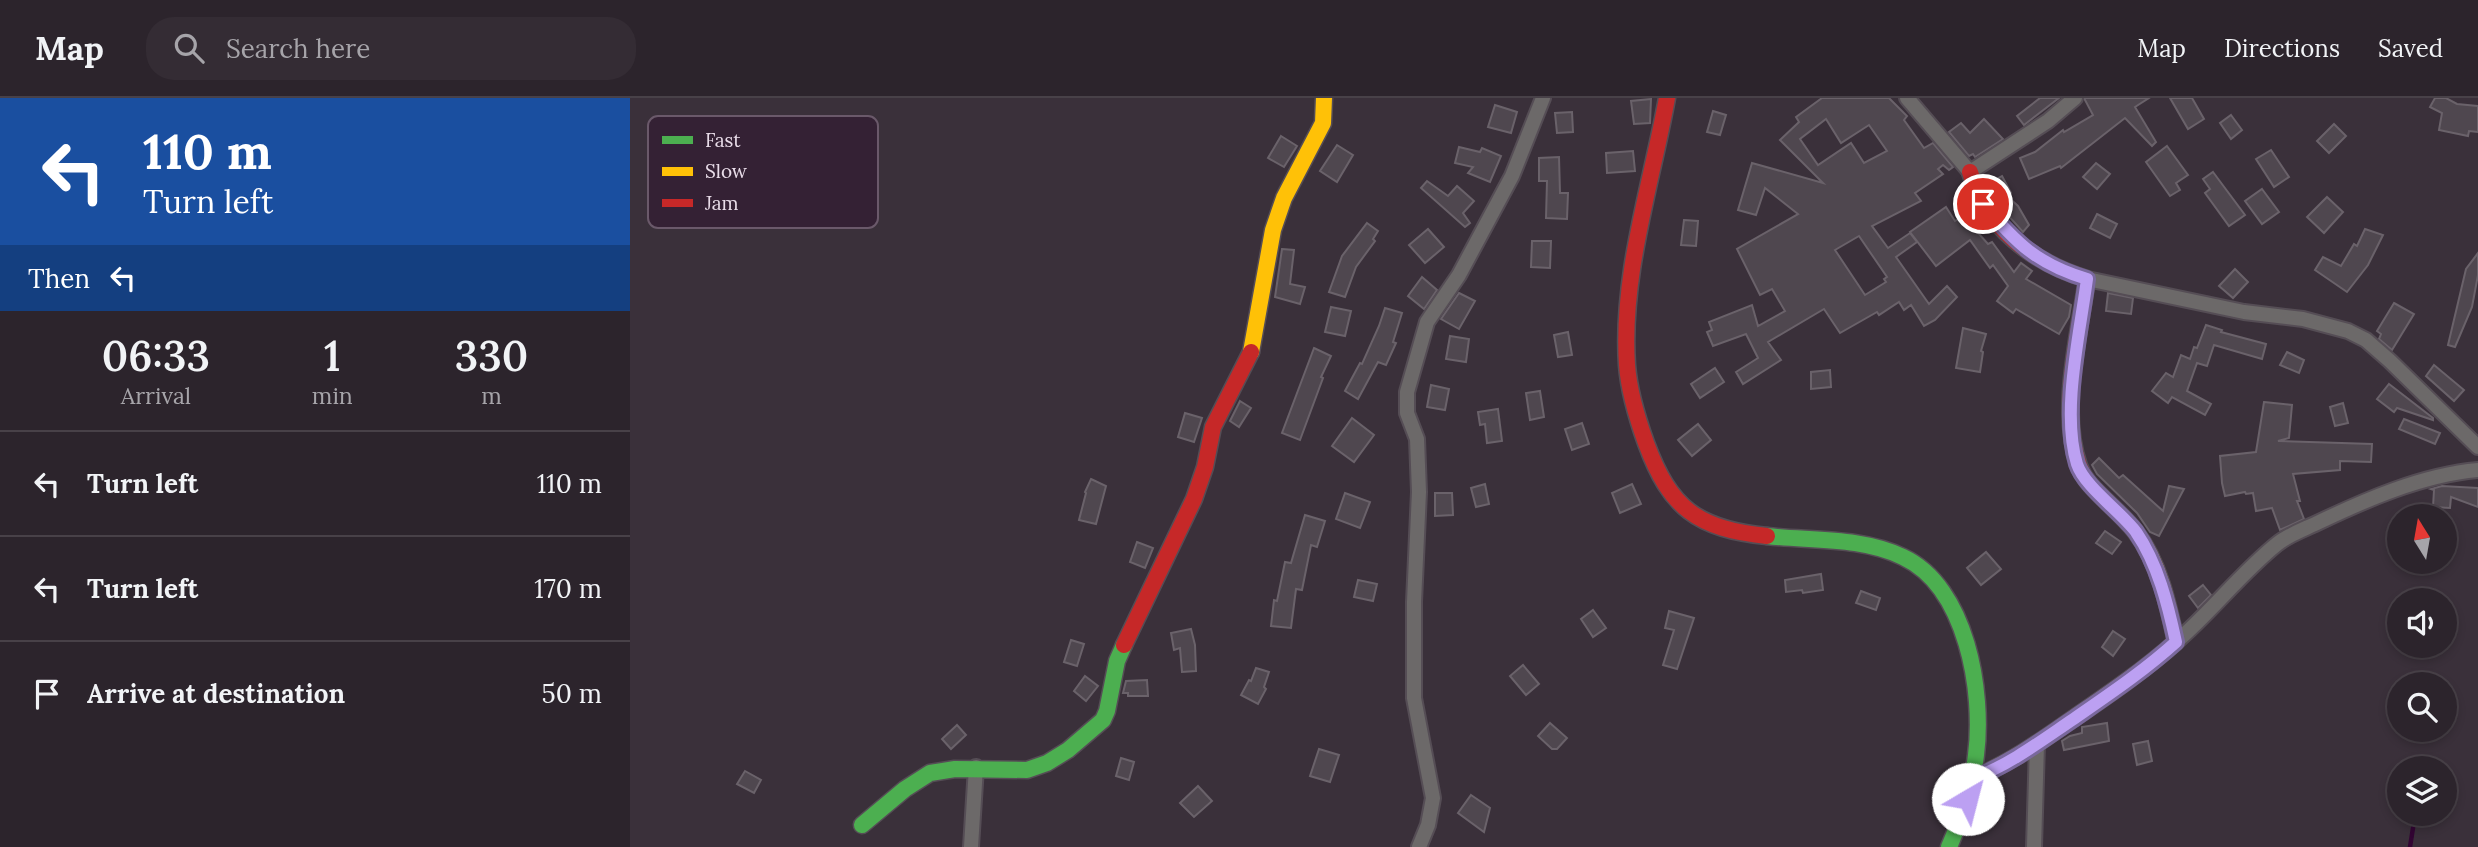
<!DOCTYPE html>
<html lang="en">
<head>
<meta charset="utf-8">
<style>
  body { margin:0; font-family:Lora,serif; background:#342c34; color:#f1f3f6; height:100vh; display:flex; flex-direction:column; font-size:26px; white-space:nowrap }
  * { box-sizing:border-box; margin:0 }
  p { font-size:23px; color:#a6a4a9 }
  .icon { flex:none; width:38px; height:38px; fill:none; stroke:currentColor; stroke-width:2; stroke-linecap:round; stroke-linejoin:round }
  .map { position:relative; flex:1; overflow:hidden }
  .sheet { display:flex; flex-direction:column; background:#2c242c; width:630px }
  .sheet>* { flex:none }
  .hud { background:#1a4fa0; color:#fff; overflow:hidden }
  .needle { width:46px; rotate:349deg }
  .buttons { position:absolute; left:1757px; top:406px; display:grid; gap:14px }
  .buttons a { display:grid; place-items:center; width:70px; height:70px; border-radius:50%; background:#2c242c; box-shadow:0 4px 10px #0003,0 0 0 2px #484148; font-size:35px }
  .pin { position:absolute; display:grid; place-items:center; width:60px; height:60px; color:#fff; margin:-30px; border:4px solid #fff; border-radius:50%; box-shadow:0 2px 7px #0007 }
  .me { position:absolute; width:77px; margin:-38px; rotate:37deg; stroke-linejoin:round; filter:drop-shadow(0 0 5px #0008) }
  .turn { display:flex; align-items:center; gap:24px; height:147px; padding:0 28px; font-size:32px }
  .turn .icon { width:91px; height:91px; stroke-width:2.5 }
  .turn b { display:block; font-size:49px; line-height:60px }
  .then { display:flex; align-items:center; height:66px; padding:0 28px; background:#0003; gap:14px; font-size:26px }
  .eta { display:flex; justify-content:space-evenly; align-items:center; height:119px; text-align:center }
  .eta b { font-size:42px; font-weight:600; line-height:49px }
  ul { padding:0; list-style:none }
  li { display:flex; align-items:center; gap:21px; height:105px; padding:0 28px; border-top:2px solid #484148 }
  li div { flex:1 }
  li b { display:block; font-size:26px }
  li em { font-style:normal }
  header { display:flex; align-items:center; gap:42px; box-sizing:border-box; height:98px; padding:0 35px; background:#2c242c; border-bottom:2px solid #484148 }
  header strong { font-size:33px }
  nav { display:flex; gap:38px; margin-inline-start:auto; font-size:24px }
  .search { width:490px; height:63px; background:#342c34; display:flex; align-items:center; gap:18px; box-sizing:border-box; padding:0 24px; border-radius:28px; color:#a6a4a9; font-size:26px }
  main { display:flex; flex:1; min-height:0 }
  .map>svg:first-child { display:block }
</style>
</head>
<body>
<header>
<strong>Map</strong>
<div class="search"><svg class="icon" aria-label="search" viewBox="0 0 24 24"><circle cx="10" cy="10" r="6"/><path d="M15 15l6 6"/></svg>Search here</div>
<nav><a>Map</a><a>Directions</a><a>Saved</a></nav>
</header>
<main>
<section class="sheet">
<div class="hud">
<div class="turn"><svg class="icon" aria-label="left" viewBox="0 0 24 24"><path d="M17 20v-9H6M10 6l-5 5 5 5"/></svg><div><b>110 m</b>Turn left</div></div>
<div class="then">Then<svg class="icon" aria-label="left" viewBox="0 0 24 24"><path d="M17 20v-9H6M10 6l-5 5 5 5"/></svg></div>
</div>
<div class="eta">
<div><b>06:33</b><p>Arrival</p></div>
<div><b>1</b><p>min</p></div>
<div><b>330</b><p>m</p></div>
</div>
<ul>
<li><svg class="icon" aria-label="left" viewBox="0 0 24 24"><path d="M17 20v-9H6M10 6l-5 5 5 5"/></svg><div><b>Turn left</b></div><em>110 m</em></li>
<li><svg class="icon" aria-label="left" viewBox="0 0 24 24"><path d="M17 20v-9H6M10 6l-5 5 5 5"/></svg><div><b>Turn left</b></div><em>170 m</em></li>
<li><svg class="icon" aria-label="arrive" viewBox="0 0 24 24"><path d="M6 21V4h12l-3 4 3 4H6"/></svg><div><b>Arrive at destination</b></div><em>50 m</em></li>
</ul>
</section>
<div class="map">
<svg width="1848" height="749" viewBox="0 0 1848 749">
  <rect width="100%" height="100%" fill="#3a303a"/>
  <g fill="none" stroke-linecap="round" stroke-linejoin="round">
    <polyline stroke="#320533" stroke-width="4.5" points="1780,749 1783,730"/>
  </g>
  <g fill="#4f474f" stroke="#6a626a" stroke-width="2" fill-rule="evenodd">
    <path d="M 1192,0 L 1259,0 L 1277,18 L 1274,22 L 1294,50 L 1303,45 L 1323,69 L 1319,72 L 1313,67 L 1308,71 L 1313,76 L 1285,95 L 1291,103 L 1242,128 L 1258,150 L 1280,135 L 1287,144 L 1266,159 L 1299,206 L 1317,188 L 1327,199 L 1305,222 L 1294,228 L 1281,207 L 1274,212 L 1269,204 L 1249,217 L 1247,214 L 1210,235 L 1194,211 L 1138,244 L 1151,262 L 1113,286 L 1106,274 L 1128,260 L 1116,236 L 1083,248 L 1077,234 L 1082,232 L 1079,224 L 1122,207 L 1128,228 L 1155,213 L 1142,191 L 1130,197 L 1107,151 L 1168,116 L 1135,90 L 1126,117 L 1108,112 L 1122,65 L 1193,85 L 1150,42 L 1169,24 L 1166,19 ZM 1196,21 L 1211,45 L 1239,27 L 1257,53 L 1234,65 L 1221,45 L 1188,67 L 1170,41 ZM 1229,138 L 1257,179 L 1254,181 L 1256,184 L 1235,197 L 1205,152 Z"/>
    <polygon points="1410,0 1429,0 1394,27 1387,18"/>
    <polygon points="1454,0 1519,0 1505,9 1526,44 1522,48 1495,20 1431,70 1430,68 1399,81 1390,60 1405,54 1433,32 1434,34 1463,17"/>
    <polygon points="1540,0 1562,0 1574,21 1558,31"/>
    <polygon points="1805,0 1816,0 1827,6 1848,8 1848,34 1839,33 1838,38 1809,32 1812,15 1800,9"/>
    <polygon points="1021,1 1020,25 1004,26 1001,3"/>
    <polygon points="865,7 887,14 881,35 858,29"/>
    <polygon points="1083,13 1096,17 1090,37 1077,34"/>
    <polygon points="942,14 943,34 927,35 925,15"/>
    <polygon points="1601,17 1612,32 1601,41 1590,25"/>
    <polygon points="1354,21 1373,41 1345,59 1343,56 1339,58 1319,34 1331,25 1340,35"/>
    <polygon points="1704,26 1716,38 1699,55 1687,43"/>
    <polygon points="651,38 667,48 654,69 638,60"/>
    <polygon points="707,47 723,57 707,84 690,73"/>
    <polygon points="1537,48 1558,77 1546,85 1550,92 1540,98 1516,64"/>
    <polygon points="829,49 850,54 852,50 871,58 860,84 838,75 843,69 825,65"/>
    <polygon points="1641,52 1659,79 1644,89 1626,61"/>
    <polygon points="1003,53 1005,73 977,75 976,55"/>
    <polygon points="929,59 930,95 938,95 937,121 916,120 917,83 909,83 909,60"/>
    <polygon points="1466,65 1480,76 1467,91 1453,79"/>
    <polygon points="1583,74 1615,117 1599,128 1575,95 1580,91 1573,81"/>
    <polygon points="1372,78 1381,95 1377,98 1388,108 1399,127 1393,134 1375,114 1357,86"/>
    <polygon points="797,83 818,98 827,88 844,103 833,115 840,125 835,129 791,90"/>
    <polygon points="1632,91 1649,114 1632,126 1615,103"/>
    <polygon points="1697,99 1713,114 1694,135 1677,119"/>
    <polygon points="1316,109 1325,123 1333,118 1358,146 1362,144 1384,174 1391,165 1402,173 1396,181 1441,207 1439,219 1429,236 1386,211 1383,215 1367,203 1378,188 1363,167 1360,170 1340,142 1306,168 1280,134"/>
    <polygon points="1467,116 1487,126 1480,140 1460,130"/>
    <polygon points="1054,122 1068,123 1066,148 1051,147"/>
    <polygon points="737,125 748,133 743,141 745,143 726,169 715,199 699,194 712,158"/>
    <polygon points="798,131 814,149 795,165 779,147"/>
    <polygon points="1735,131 1753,137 1738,167 1717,194 1685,172 1693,159 1711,168 1724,146 1727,148"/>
    <polygon points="902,143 921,143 920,170 901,169"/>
    <polygon points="652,151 664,152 660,186 675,189 670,206 645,199"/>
    <polygon points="1848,155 1848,177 1842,209 1825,249 1818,247 1836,171"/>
    <polygon points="1605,171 1618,184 1603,200 1589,188"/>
    <polygon points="792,179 807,192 794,211 778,198"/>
    <polygon points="829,195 845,203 829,231 811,221"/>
    <polygon points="1478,195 1503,200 1501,216 1476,213"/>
    <polygon points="1764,205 1784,216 1762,252 1749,241 1751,236 1747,233"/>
    <polygon points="701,209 721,213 715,238 695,234"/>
    <polygon points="755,210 772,215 763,244 766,245 756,267 748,264 728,301 715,293 730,265 732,266 749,228"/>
    <polygon points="1576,227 1592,232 1591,234 1636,246 1632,261 1584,247 1577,268 1567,265 1557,293 1581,306 1575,317 1542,299 1538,305 1522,293 1536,275 1543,279 1551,257 1560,261 1564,249 1567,250"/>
    <polygon points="1333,230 1356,236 1351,253 1353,254 1350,274 1326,270"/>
    <polygon points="938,234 942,257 928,259 924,237"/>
    <polygon points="820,238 839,241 836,264 816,261"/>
    <polygon points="684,250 701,258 691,279 693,280 670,342 652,335"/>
    <polygon points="1657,254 1674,262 1669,275 1650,267"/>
    <polygon points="1804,267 1834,292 1824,303 1796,278"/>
    <polygon points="1085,270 1094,284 1070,300 1061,286"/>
    <polygon points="1200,272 1201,289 1181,291 1181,274"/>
    <polygon points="1759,286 1803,320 1803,322 1767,310 1764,314 1747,301"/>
    <polygon points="801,287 819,291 815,312 797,309"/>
    <polygon points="910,293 914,319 900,322 896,295"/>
    <polygon points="610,303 621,310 609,329 600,323"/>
    <polygon points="1634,304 1662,307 1659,340 1648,343 1742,346 1741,364 1710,363 1710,372 1663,376 1670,403 1667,403 1674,421 1650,432 1642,410 1626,413 1623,395 1616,396 1615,394 1595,398 1592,385 1590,358 1626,354"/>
    <polygon points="1713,305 1718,325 1705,328 1700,309"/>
    <polygon points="868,311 872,343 857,345 855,326 850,327 848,314"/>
    <polygon points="555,315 572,320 564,344 548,339"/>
    <polygon points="722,320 744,337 724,364 702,348"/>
    <polygon points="1774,321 1810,335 1805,346 1769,331"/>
    <polygon points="952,325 959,346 942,352 935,331"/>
    <polygon points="1068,326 1081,342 1062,358 1048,342"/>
    <polygon points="1469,360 1489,380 1493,377 1533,413 1539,388 1554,391 1529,438 1520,434 1507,415 1467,376 1462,367"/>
    <polygon points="461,381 476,388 466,426 449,422 456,395 455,394"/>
    <polygon points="855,386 859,406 846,409 841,390"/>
    <polygon points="1002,386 1011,406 990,415 982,395"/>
    <polygon points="1812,388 1848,390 1848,409 1821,399 1820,410 1803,409 1804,392 1801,391"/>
    <polygon points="715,395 740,404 730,430 706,421"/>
    <polygon points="805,395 822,395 823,417 805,418"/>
    <polygon points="675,417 695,423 687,449 681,447 672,492 666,491 661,530 641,528 644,502 647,503 655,464 661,465"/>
    <polygon points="1475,433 1491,444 1482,456 1466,445"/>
    <polygon points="507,444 523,450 515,470 500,464"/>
    <polygon points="1356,454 1371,471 1351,487 1337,470"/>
    <polygon points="1191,476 1193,492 1173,495 1172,492 1156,494 1155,482"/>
    <polygon points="728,482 747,486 743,503 724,499"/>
    <polygon points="1573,487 1581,497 1568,510 1559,498"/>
    <polygon points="1231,493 1250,500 1246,512 1226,505"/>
    <polygon points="963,512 976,530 963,539 951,521"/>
    <polygon points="1039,513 1064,520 1047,571 1033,567 1044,532 1035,530"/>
    <polygon points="561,531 565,547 566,573 552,574 550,550 544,552 541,535"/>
    <polygon points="1483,533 1495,541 1483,558 1472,549"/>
    <polygon points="441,542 454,546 447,568 434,564"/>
    <polygon points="893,567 909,586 896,597 880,578"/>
    <polygon points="626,570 639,574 634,589 636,591 628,606 611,597 619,582 621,583"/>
    <polygon points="455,578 468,588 456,603 444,593"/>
    <polygon points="517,582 518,598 498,598 498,595 493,595 496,583"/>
    <polygon points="920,625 937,640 927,651 922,651 908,638"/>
    <polygon points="1477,625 1479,643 1434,652 1432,643 1440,638 1452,635 1452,629"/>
    <polygon points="327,627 336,637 321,651 312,641"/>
    <polygon points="1518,643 1522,663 1507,667 1503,646"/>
    <polygon points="689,651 709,657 700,684 680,678"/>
    <polygon points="491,660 504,664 499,682 486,678"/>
    <polygon points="115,673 131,682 124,695 107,686"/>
    <polygon points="568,688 582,703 564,719 550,705"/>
    <polygon points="841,697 860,710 854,734 828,715"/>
  </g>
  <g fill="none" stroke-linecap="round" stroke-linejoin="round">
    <defs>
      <g id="street">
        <polyline points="1277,0 1340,74 1418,23 1445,0"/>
        <polyline points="1457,181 1614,214 1673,221 1718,233 1736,242 1760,263 1848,349"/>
        <path d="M 1546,544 C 1582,513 1611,475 1647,446 C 1658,437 1672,432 1685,426 C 1735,402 1792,377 1848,372"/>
        <polyline points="341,749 346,669"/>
        <polyline points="789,749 798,727 803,700 784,600 784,504 789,394 787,341 777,315 777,294 797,224 829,177 882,78 913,0"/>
        <polyline points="1404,749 1407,646"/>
      </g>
      <g id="fast">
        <path d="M 1137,438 C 1181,443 1232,439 1273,459 C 1337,489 1354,594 1346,657 C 1342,689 1332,719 1319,749"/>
        <polyline points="232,727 275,691 300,675 325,671 397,672 417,665 438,652 473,622 477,613 487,563 494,547"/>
      </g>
      <g id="slow">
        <polyline points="621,254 643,132 654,100 693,25 694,0"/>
        <path d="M 1344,680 C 1378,666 1407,646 1437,625 C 1475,599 1512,574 1546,544 C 1538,506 1529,464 1505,433 C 1495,420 1482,409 1471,398"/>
      </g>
      <g id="jam">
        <path d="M 1037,0 C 1021,88 991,177 997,267 C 999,294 1007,320 1016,345 C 1040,410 1067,431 1137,438"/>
        <path d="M 1340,74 C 1355,129 1404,165 1457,181 C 1449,237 1429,313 1449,368 C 1453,380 1462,389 1471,398"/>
        <polyline points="494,547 564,401 575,369 583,329 621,254"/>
      </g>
    </defs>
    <use href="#street" stroke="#554d55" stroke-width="18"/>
    <use href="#fast" stroke="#554d55" stroke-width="19"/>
    <use href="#slow" stroke="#554d55" stroke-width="19"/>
    <use href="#jam" stroke="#554d55" stroke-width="19"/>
    <use href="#street" stroke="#6c6969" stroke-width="14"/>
    <use href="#fast" stroke="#4caf50" stroke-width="16"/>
    <use href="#slow" stroke="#ffc107" stroke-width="16"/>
    <use href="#jam" stroke="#c62828" stroke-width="16"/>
  </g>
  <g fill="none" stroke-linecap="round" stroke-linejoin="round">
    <defs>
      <path id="route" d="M 1338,701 L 1344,680 C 1379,667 1411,643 1442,622 C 1478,597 1514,573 1546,544 C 1538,507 1528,466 1506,434 C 1491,414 1454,388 1447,366 C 1431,314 1450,235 1457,181 C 1407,166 1386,145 1353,106"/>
    </defs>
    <use href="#route" stroke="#7a689d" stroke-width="18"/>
    <use href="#route" stroke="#bca0f2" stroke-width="12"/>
  </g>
  <rect x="18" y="18" width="230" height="112" rx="10" fill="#342134" stroke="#6a596a" stroke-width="2"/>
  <rect x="32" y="38" width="31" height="8" fill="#4caf50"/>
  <rect x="32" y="69" width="31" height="9" fill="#ffc107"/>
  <rect x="32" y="101" width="31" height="8" fill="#c62828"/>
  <g font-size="19" fill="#e9dde9">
    <text x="75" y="49">Fast</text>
    <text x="75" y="80">Slow</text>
    <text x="75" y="112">Jam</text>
  </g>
</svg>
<div class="buttons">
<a><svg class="needle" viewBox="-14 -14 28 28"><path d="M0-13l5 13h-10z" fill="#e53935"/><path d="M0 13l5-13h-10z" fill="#a6a4a9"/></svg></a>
<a><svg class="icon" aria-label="sound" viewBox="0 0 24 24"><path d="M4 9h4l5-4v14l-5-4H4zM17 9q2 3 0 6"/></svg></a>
<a><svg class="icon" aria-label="search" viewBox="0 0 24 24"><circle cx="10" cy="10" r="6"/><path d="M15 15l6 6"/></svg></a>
<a><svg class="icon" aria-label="layers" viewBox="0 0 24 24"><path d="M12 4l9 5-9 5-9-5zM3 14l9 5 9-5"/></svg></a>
</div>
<div class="pin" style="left:1353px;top:106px;background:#d93025"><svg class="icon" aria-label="arrive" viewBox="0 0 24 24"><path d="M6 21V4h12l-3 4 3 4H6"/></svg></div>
<svg class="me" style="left:1338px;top:701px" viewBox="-20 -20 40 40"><circle r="19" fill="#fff"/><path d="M0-13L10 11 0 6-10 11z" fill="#bca0f2"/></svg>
</div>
</main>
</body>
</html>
